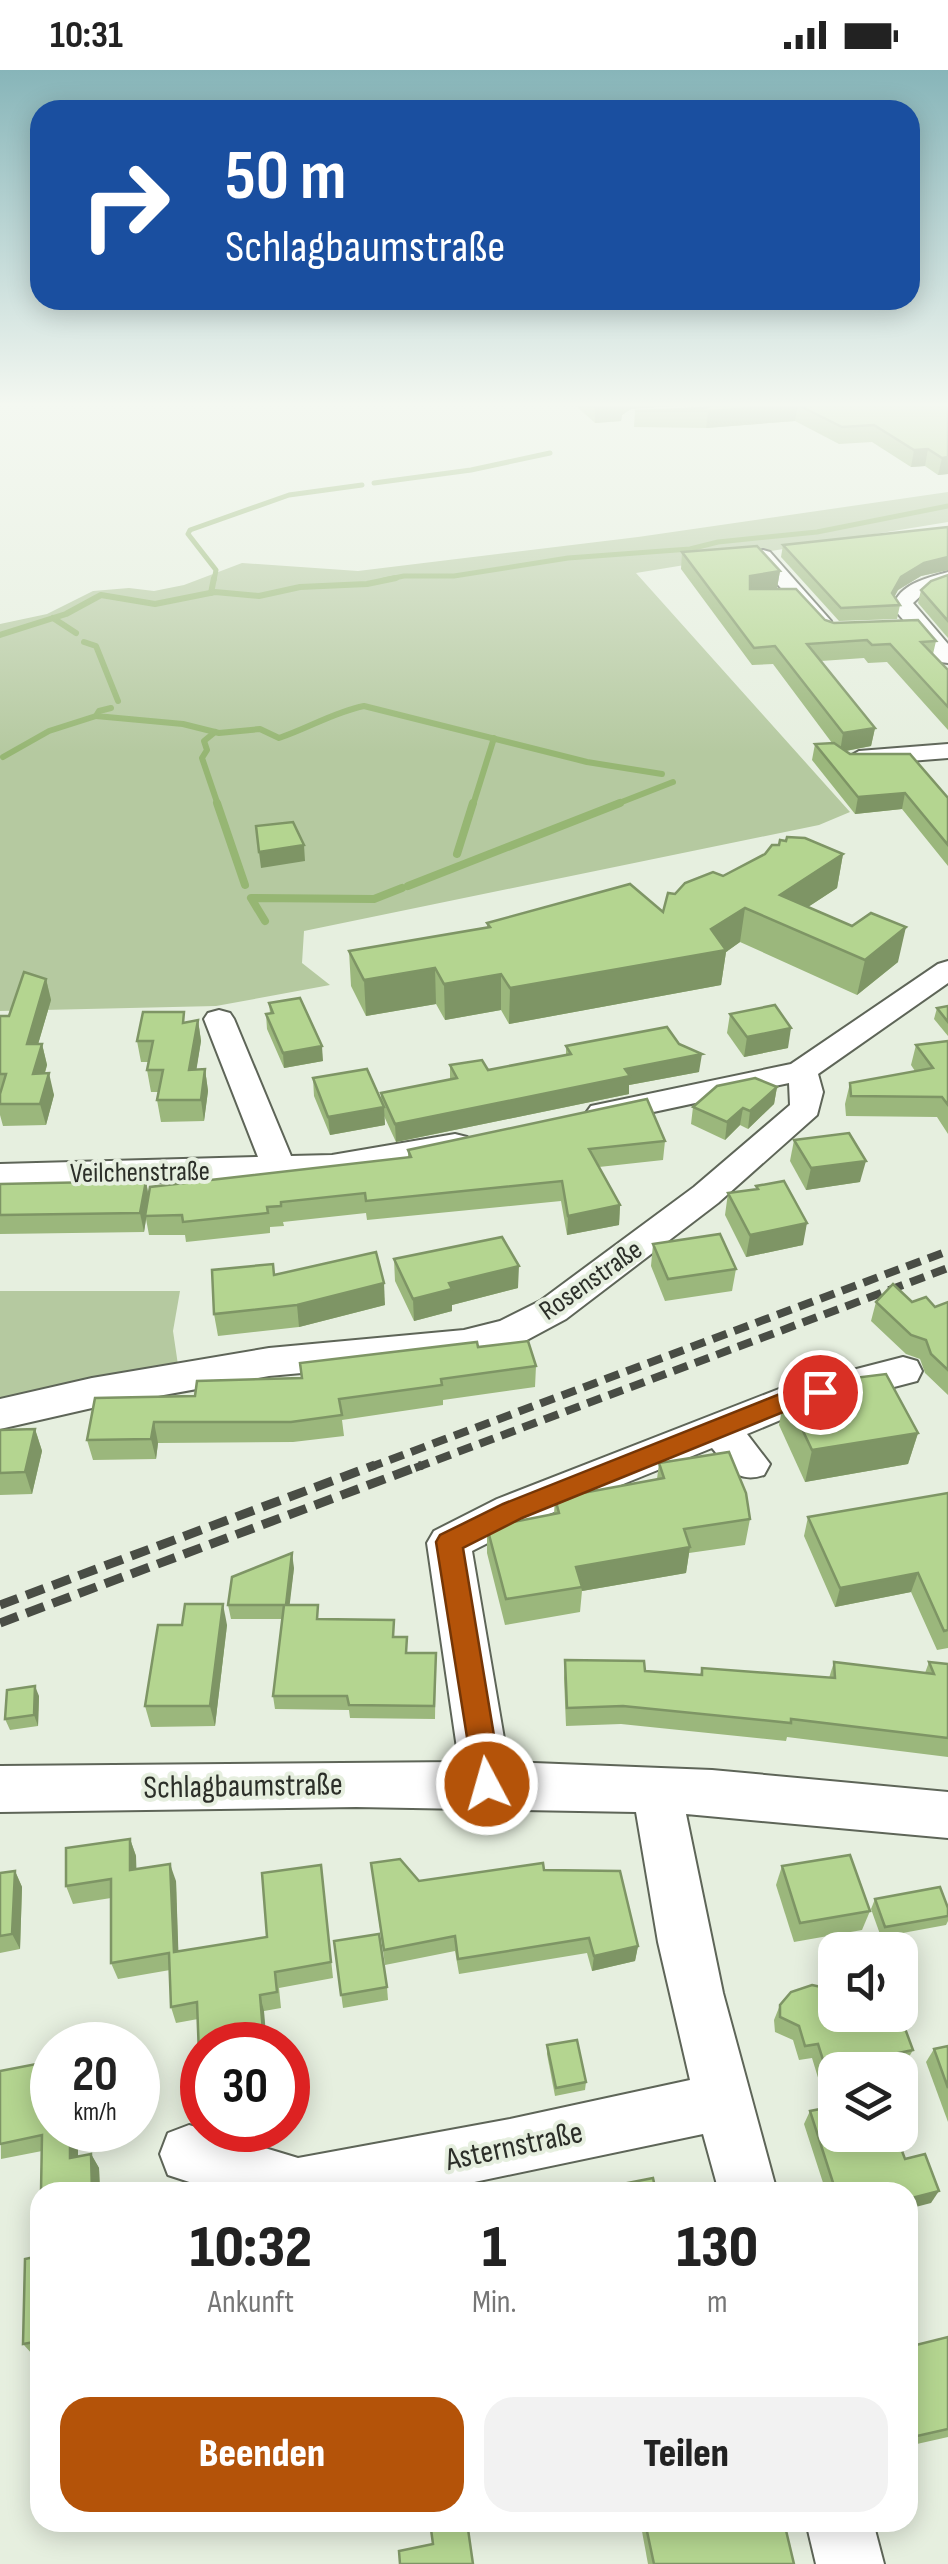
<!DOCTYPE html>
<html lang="de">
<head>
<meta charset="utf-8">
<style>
  body { margin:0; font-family:"Sofia Sans Condensed",sans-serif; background:#f2f2f2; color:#222; height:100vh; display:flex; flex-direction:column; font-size:38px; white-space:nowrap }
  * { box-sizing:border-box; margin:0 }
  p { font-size:32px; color:#767676 }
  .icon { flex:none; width:55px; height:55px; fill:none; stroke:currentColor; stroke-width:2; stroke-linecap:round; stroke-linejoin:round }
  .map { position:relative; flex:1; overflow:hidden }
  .panel { position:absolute; left:30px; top:2112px; width:888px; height:350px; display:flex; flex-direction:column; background:#fff; border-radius:30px; box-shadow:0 5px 25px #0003 }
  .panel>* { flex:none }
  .banner { position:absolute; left:30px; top:30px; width:890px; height:210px; border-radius:30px; box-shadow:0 5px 25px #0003; background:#1a4fa0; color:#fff; overflow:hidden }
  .tools { position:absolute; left:818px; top:1862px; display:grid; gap:20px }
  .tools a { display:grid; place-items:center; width:100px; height:100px; border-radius:20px; background:#fff; box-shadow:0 5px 25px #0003; font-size:50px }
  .speed { position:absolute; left:30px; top:1952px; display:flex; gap:20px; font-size:50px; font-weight:700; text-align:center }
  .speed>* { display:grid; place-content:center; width:130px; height:130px; border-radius:50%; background:#fff; box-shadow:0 5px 25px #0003; line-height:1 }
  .speed small { font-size:25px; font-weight:400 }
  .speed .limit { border:15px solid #d22; background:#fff; color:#111 }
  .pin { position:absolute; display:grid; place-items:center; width:85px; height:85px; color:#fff; margin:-42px; border:5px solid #fff; border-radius:50%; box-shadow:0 2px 10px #0007 }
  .me { position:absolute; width:110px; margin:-55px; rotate:354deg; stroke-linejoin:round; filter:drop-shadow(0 0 8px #0008) }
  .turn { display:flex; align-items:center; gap:35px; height:210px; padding:0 30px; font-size:45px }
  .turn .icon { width:130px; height:130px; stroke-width:2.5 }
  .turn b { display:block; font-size:70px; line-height:85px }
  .eta { display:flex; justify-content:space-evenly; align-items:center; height:170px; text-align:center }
  .eta b { font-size:60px; font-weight:800; line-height:70px }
  .cta { display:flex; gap:20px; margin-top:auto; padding:20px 30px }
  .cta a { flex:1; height:115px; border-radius:30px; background:#b45309; color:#fff; font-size:40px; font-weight:800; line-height:115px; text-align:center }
  .cta a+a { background:#f2f2f2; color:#222 }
  .status { display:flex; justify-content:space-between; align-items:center; height:70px; padding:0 50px; background:#fff; direction:ltr }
  .status svg { height:28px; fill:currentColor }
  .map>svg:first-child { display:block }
</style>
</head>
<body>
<div class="status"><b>10:31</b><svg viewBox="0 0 49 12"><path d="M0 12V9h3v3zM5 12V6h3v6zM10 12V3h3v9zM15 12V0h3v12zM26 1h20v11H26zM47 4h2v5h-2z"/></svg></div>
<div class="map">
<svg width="948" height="2494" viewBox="0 0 948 2494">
  <rect width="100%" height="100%" fill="#e6efdf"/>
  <g fill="#b5c9a0">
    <polygon points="948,422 948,452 636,503 850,742 819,755 304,861 302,893 330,915 216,936 0,941 0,554 47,544 93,521 129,518 154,521 184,515 242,493 358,501 638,467"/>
    <polygon points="0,1221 180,1221 173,1261 178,1295 0,1331"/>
  </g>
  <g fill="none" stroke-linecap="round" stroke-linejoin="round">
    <g stroke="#96b673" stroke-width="5">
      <polyline points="374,413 471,400 550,383"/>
      <polyline points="214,510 216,500 188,464 190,460 289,425 362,415"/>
      <polyline points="384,510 404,506 454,506 568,488 690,479 718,472 817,462 948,436"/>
    </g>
    <g stroke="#96b673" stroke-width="6">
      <polyline points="211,523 214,508"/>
      <polyline points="53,548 76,563"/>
      <polyline points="0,565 66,544 101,525 155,534 215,522 259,526 300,517 367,514 396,508"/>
      <polyline points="84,572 96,576 118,631"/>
      <path d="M 111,638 L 99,641 L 96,646 L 183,654 L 219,663 L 260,659 L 279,668 C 309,658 334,642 364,636 L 587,692 L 662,704"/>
      <polyline points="215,662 204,671 207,680 202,688 218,735"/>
      <polyline points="3,687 49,661 96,646"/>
      <polyline points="473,735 494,668"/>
      <polyline points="614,735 673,712"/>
    </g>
    <g stroke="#96b673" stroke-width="8">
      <polyline points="217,733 245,815"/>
      <polyline points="457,784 473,733"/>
      <polyline points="408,816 620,733"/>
      <polyline points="265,851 251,828 374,829 402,818"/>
    </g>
    <defs>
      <g id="minor">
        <polygon points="763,480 770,482 831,551 831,559 817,559 756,490 756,482"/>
        <path d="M 948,502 L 948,514 L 926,521 L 913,533 L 948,574 L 948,593 L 940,592 L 893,538 C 898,514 927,508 948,502 Z"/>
        <polygon points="948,674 948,688 859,695 847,688 859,681"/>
        <polygon points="948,891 948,913 818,1004 823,1022 817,1045 718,1133 566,1249 525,1271 464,1288 269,1306 92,1338 0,1359 0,1329 92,1308 269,1278 464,1260 500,1251 540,1231 694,1117 790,1035 789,1013 602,1053 591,1050 586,1043 591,1036 791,994 938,894"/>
        <polygon points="219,940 230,943 234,949 291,1086 332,1085 455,1064 467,1067 472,1074 467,1081 455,1084 332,1107 0,1116 0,1094 258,1087 204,949 208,943"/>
        <path d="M 903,1287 L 917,1291 L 922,1301 L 917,1311 L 802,1341 L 747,1364 L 770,1394 L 764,1405 C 737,1414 728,1397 712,1378 L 527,1453 L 472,1481 L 508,1692 L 712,1700 L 948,1722 L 948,1768 L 686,1744 L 723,1923 L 777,2122 L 719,2122 L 703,2064 L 427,2122 L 220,2122 L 168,2105 L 160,2084 L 168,2063 L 189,2055 L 298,2088 L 510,2049 L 690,2010 L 658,1872 L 636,1742 L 356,1737 L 0,1742 L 0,1696 L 459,1692 L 427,1473 L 434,1461 L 497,1429 L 779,1319 Z"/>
        <polygon points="806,2452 873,2452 884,2494 816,2494"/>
      </g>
    </defs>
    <use href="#minor" stroke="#5e6558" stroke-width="4"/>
    <use href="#minor" fill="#fff" fill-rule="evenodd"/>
    <g stroke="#494d45" stroke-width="8" stroke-dasharray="15 8" stroke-linecap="butt">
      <polyline points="368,1398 948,1181"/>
      <polyline points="415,1398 948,1198"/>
    </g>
    <g stroke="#494d45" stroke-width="9" stroke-dasharray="19 9" stroke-linecap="butt">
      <polyline points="0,1535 375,1395"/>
      <polyline points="0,1553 422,1395"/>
    </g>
  </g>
  <g fill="#9bb77c">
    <polygon points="574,334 701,334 631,339 622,345 621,351 595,353"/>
    <polygon points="715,334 948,334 948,404 938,405 925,396 911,397 872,372 839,374 795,351 706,358 634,357 635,341 705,338"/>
    <polygon points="948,457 948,500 921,506 898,520 894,527 900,535 897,549 839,551 781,487 783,475"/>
    <polygon points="682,482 780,501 777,518 825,550 834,553 936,571 933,584 948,600 948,660 887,592 868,593 864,588 821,591 875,658 871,676 846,681 948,728 948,796 902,739 855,744 812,690 815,674 832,673 773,594 752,595 681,499"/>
    <polygon points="948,505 948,568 918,533 921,520"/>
    <polygon points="843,784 837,818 808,837 898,892 857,925 740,872 726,882 721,915 509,954 501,940 445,950 436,934 366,946 351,916 349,881 487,858 487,853 663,842 675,824 723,806"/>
    <polygon points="46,909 51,930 38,974 42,974 47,995 45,1003 54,1025 46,1055 3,1056 0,1045 0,946 9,946"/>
    <polygon points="269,933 323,991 284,998 267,959 266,944 270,943"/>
    <polygon points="948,936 948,966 934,949 937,938"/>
    <polygon points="730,944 788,978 744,987 727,963"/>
    <polygon points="198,950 201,971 196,1000 205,999 208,1021 204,1051 161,1052 157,1030 159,1022 151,1022 147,1000 148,992 141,992 137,971 186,952"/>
    <polygon points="948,971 948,1064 937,1047 846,1046 845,1034 850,1013 915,1001 911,995 916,975"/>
    <polygon points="566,976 699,1002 629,1015 629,1024 396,1072 384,1046 385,1055 330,1065 314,1026 313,1008 381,1032 381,1023 450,1009 450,995 488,1000 566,985"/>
    <polygon points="777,1017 774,1034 748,1059 740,1055 725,1070 691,1054 693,1037"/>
    <polygon points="794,1070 860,1112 806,1120 790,1091"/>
    <polygon points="665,1071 663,1090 599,1097 620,1135 619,1155 567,1165 561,1131 367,1150 366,1143 283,1152 284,1156 270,1157 270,1163 186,1172 185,1165 149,1165 146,1149 144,1162 0,1164 0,1114 146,1111 149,1127 408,1088 408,1080"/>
    <polygon points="756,1116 803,1175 746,1187 725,1145 728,1123 756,1120"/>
    <polygon points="653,1174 736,1199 732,1221 665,1231 651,1196"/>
    <polygon points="394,1189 518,1218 452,1235 452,1241 414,1251 395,1211"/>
    <polygon points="274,1205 385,1235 299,1257 218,1266 214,1244"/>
    <polygon points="876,1232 912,1232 935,1237 948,1232 948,1325 925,1303 920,1289 906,1284 871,1251"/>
    <polygon points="478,1277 536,1296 535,1317 443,1330 443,1335 342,1350 344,1366 293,1372 158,1373 156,1389 93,1390 87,1370 195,1326"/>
    <polygon points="785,1323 918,1363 908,1394 805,1412 779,1355"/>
    <polygon points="35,1359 42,1381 32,1424 0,1425 0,1360"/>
    <polygon points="659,1393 750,1449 745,1475 689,1483 686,1503 582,1521 580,1542 505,1555 487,1483 487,1457 554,1444 555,1428 657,1409"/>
    <polygon points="948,1423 948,1578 937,1580 911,1522 835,1537 804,1466 808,1447"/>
    <polygon points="294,1498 289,1535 320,1549 395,1567 407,1583 436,1583 435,1649 350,1648 349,1640 275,1639 273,1626 282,1549 231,1549 228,1535"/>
    <polygon points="182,1555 227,1555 215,1656 151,1657 145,1636"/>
    <polygon points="565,1590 645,1601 700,1605 702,1598 829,1608 834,1592 925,1603 929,1592 948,1594 948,1687 787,1667 786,1671 621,1654 566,1656 564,1608"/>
    <polygon points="39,1626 38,1656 10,1660 5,1649"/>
    <polygon points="130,1769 136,1786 136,1799 176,1811 178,1881 267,1867 323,1813 333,1908 279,1918 281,1938 264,1941 202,1975 202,1994 199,1985 198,1949 176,1953 171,1937 170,1900 118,1909 111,1893 111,1828 73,1834 66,1816"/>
    <polygon points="371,1793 419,1811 544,1800 638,1876 635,1891 592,1901 587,1883 459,1904 455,1881 385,1895"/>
    <polygon points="782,1796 870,1841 862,1860 794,1872 776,1815"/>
    <polygon points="15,1801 22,1817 20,1879 0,1883 0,1803"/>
    <polygon points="875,1829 948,1838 948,1851 946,1855 881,1867 871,1839"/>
    <polygon points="334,1871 387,1917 388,1930 343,1938"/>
    <polygon points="780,1935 913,1980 905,1994 877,2000 835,2000 835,2065 905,2089 931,2133 908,2122 826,2122 804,2054 810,2041 827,2037 812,1988 799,1990 793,1970 775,1962 774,1950"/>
    <polygon points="547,1975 586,2012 585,2020 555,2026 547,1984"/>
    <polygon points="948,1976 948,2052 926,1992 934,1979"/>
    <polygon points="0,2001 78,2060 78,2087 91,2084 99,2098 100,2122 41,2122 42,2081 1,2089"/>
    <polygon points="40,2159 40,2284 33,2285 23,2274 39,2186"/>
    <polygon points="948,2267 948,2367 908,2376 908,2277"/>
    <polygon points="642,2452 784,2452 794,2494 648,2494 641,2456"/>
  </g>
  <g fill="#7e9565">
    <polygon points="620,334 700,334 631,339 622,345 621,351 595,353 595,337"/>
    <polygon points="798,335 795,351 706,358 708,341"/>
    <polygon points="928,379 925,396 911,397 914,380"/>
    <polygon points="948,387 948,404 938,405 942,388"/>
    <polygon points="948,487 948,500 921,506 898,520 889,537 892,523 901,507 924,493"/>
    <polygon points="780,501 777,518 748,522 750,506"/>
    <polygon points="875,658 871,676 840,682 843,663"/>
    <polygon points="905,723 902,739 855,744 858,727"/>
    <polygon points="304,775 305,791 261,798 259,782"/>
    <polygon points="843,784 837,818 782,854 780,825"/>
    <polygon points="745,838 740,872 726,882 721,915 509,954 510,918 711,859"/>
    <polygon points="906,857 898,892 857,925 865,890"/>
    <polygon points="435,898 436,934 366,946 364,910"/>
    <polygon points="501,904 501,940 445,950 444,914"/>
    <polygon points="46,909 51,930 32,995 27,974"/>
    <polygon points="198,950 201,971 193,1021 189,1000"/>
    <polygon points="791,958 788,978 744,987 747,967"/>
    <polygon points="42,974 47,995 38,1025 33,1004"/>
    <polygon points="322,976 323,991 284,998 283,983"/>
    <polygon points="702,984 699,1002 629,1015 629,1024 396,1072 395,1054 625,999"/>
    <polygon points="205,999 208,1021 204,1051 201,1030"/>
    <polygon points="49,1003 54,1025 46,1055 40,1034"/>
    <polygon points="777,1017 774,1034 748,1059 750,1041"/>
    <polygon points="384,1037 385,1055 330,1065 328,1047"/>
    <polygon points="743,1038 740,1055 725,1070 727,1052"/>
    <polygon points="866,1091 860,1112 806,1120 811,1098"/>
    <polygon points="146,1111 149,1130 144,1162 140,1143"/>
    <polygon points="620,1135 619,1155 567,1165 568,1146"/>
    <polygon points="807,1153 803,1175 746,1187 750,1165"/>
    <polygon points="519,1196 518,1218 452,1235 452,1241 414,1251 413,1229 449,1213"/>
    <polygon points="384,1213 385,1235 299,1257 297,1235"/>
    <polygon points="154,1352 158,1373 156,1389 151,1369"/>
    <polygon points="35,1359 42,1381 32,1424 25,1402"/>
    <polygon points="918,1363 908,1394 805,1412 812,1380"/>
    <polygon points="690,1477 686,1503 582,1521 576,1497"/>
    <polygon points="292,1483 294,1498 288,1549 286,1535"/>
    <polygon points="918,1503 911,1522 835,1537 840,1518"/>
    <polygon points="223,1534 227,1555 215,1656 210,1636"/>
    <polygon points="35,1616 39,1626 38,1656 34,1645"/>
    <polygon points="130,1769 136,1786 137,1817 130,1800"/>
    <polygon points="170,1794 176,1811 179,1899 174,1882"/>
    <polygon points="15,1801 22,1817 20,1879 12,1864"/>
    <polygon points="638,1876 635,1891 592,1901 594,1886"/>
    <polygon points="260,1925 264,1941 267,1975 264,1975"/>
    <polygon points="70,2060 78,2060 78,2102 70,2088"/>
    <polygon points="91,2084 99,2098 100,2122 92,2122"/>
    <polygon points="939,2121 931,2133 908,2139 908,2129"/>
  </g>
  <g fill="#b4d590" stroke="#7e9565" stroke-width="2.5">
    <polygon points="592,334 622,334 622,335 595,337"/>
    <polygon points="715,334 948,334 948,387 942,388 928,379 914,380 874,355 842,357 798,335 708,341 635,341 705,338"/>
    <polygon points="948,457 948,487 924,493 901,507 892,523 900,535 841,538 783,475"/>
    <polygon points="757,476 780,501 750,506 750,519 796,519 825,550 834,553 918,550 936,571 921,572 948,600 948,637 890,574 872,575 867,570 807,574 875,658 843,663 775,576 754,578 682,482"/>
    <polygon points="948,505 948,551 921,520 931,511"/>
    <polygon points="834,673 850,684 910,684 948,728 948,775 905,723 858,727 815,674"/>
    <polygon points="293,752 304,775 259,782 256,756"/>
    <polygon points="787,767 805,768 843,784 780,825 852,856 871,843 906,857 865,890 745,838 711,859 726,880 510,918 501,904 444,914 435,898 364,910 349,881 490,857 487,853 630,814 663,842 668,823 675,824 685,813 713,802 723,806 765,784 772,775 779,775 780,770 786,771"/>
    <polygon points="24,902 46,909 27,974 42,974 33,1004 49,1003 40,1034 0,1034 0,1024 6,1004 0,1004 0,946 9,946"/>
    <polygon points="300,928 322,976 283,983 266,944 273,943 269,933"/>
    <polygon points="775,935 791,958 747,967 730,944"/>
    <polygon points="948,936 948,952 937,938"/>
    <polygon points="143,942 184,942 183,953 198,950 189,1000 205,999 201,1030 157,1030 163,1000 147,1000 153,971 137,971"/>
    <polygon points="667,957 679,974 702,984 625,999 630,1006 395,1054 381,1023 457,1008 450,995 482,990 488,1000 571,984 566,976"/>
    <polygon points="948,971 948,1035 942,1027 851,1026 850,1013 933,998 916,975"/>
    <polygon points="367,999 384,1037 328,1047 313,1008"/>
    <polygon points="755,1008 777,1017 750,1041 743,1038 727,1052 693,1037 717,1016"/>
    <polygon points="647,1029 665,1071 589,1079 620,1135 568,1146 562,1111 366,1131 365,1123 281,1132 281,1136 267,1137 268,1143 183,1152 182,1145 145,1146 150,1117 411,1087 408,1080"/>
    <polygon points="849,1063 866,1091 811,1098 794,1070"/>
    <polygon points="146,1111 140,1143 0,1145 0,1114"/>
    <polygon points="784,1111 807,1153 750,1165 728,1123 758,1119 756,1116"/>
    <polygon points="720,1164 736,1199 668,1209 653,1174"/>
    <polygon points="502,1167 519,1196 449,1213 452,1219 413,1229 394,1189"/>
    <polygon points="376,1182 384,1213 297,1235 214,1244 212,1200 273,1194 274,1205"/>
    <polygon points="893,1214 912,1232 926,1227 935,1237 948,1232 948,1300 931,1284 926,1270 911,1265 876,1232"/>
    <polygon points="528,1271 536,1296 441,1309 442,1315 339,1329 342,1345 291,1352 154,1352 151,1369 87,1370 95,1328 195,1326 197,1311 302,1308 300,1293 477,1272 478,1277"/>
    <polygon points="886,1304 918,1363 812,1380 785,1323 814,1313"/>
    <polygon points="35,1359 25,1402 0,1403 0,1360"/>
    <polygon points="729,1382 746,1423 750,1449 684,1459 690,1477 576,1497 582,1517 506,1529 487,1457 559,1443 555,1428 664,1408 659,1393"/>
    <polygon points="948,1423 948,1560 944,1561 918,1503 840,1518 808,1447"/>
    <polygon points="292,1483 286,1535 318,1535 317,1549 394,1550 393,1567 407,1567 406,1583 436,1583 434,1636 349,1635 347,1626 273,1626 284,1535 228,1535 232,1507"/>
    <polygon points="185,1534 223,1534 210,1636 145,1636 158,1555 182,1555"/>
    <polygon points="565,1590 644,1591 645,1601 702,1605 702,1598 835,1608 834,1592 934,1604 929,1592 948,1594 948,1668 791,1649 791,1653 623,1636 567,1638"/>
    <polygon points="35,1616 34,1645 5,1649 7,1620"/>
    <polygon points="130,1769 130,1800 170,1794 174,1882 267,1867 262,1803 321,1795 331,1892 275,1902 277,1922 260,1925 264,1974 202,1975 202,1984 199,1985 197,1932 171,1937 169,1883 111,1893 111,1809 66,1816 66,1778"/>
    <polygon points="850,1785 870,1841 800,1853 782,1796"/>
    <polygon points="400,1789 419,1811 543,1793 544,1800 620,1801 638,1876 594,1886 589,1868 458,1889 455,1866 384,1880 371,1793"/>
    <polygon points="15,1801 12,1864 0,1866 0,1803"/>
    <polygon points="940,1817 948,1838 948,1846 885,1857 875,1829"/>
    <polygon points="379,1864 387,1917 341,1925 334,1871"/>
    <polygon points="812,1915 835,1920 835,1945 900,1945 913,1980 869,1989 873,2000 835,2000 835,2028 818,1974 805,1976 799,1956 780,1947 780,1935 791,1922"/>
    <polygon points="577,1970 586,2012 556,2018 547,1975"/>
    <polygon points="948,1976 948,2018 934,1979"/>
    <polygon points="52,1991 52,2060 70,2060 70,2088 91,2084 92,2122 41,2122 42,2065 0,2074 0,2001"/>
    <polygon points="835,2036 835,2065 896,2065 905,2089 925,2084 939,2121 908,2129 908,2122 836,2122 810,2041"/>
    <polygon points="653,2108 656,2122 582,2122"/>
    <polygon points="40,2159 40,2271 23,2274 25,2189 39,2186"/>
    <polygon points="948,2267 948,2359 917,2366 908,2335 908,2277"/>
    <polygon points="430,2452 467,2452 473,2494 400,2494 399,2481 433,2474"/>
    <polygon points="645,2452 784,2452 794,2494 654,2494"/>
  </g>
  <linearGradient id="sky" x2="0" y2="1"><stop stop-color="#87b5b9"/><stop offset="0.49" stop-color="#f4f8f1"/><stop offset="1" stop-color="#f4f8f1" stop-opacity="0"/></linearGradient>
  <rect width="948" height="683" fill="url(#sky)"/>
  <polygon fill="#b45309" stroke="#753606" stroke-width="2.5" points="820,1313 828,1316 832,1322 828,1329 798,1336 522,1448 463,1478 502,1714 497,1724 487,1728 476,1724 436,1472 440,1465 503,1434 785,1322"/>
  <g text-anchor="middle" stroke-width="8" stroke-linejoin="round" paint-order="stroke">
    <g font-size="28" fill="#2c2f29" stroke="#e6efdf">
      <text transform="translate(140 1101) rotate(-1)" y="10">Veilchenstraße</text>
      <text transform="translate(590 1209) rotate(-35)" y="10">Rosenstraße</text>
    </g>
    <g font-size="32" fill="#2c2f29" stroke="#e6efdf">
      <text transform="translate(243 1715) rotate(-1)" y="11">Schlagbaumstraße</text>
      <text transform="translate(514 2075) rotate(-12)" y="11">Asternstraße</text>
    </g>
  </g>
</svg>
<div class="tools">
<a><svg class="icon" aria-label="sound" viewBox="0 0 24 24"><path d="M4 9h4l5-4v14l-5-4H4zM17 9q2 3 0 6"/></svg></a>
<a><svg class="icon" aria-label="layers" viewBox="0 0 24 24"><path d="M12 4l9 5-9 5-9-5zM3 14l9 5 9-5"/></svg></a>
</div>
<div class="speed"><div>20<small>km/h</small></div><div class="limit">30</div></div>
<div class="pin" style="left:820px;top:1322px;background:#d93025"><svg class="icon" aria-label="arrive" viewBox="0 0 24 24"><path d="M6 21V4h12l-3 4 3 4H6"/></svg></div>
<svg class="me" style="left:487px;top:1714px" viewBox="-20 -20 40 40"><circle r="17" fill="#b45309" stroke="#fff" stroke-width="3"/><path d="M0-11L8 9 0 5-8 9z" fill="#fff"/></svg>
<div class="banner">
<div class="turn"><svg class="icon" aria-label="right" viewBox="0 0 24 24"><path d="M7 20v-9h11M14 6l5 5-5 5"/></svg><div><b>50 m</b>Schlagbaumstraße</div></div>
</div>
<section class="panel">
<div class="eta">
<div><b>10:32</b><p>Ankunft</p></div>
<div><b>1</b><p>Min.</p></div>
<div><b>130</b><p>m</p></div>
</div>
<div class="cta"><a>Beenden</a><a>Teilen</a></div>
</section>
</div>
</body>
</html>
